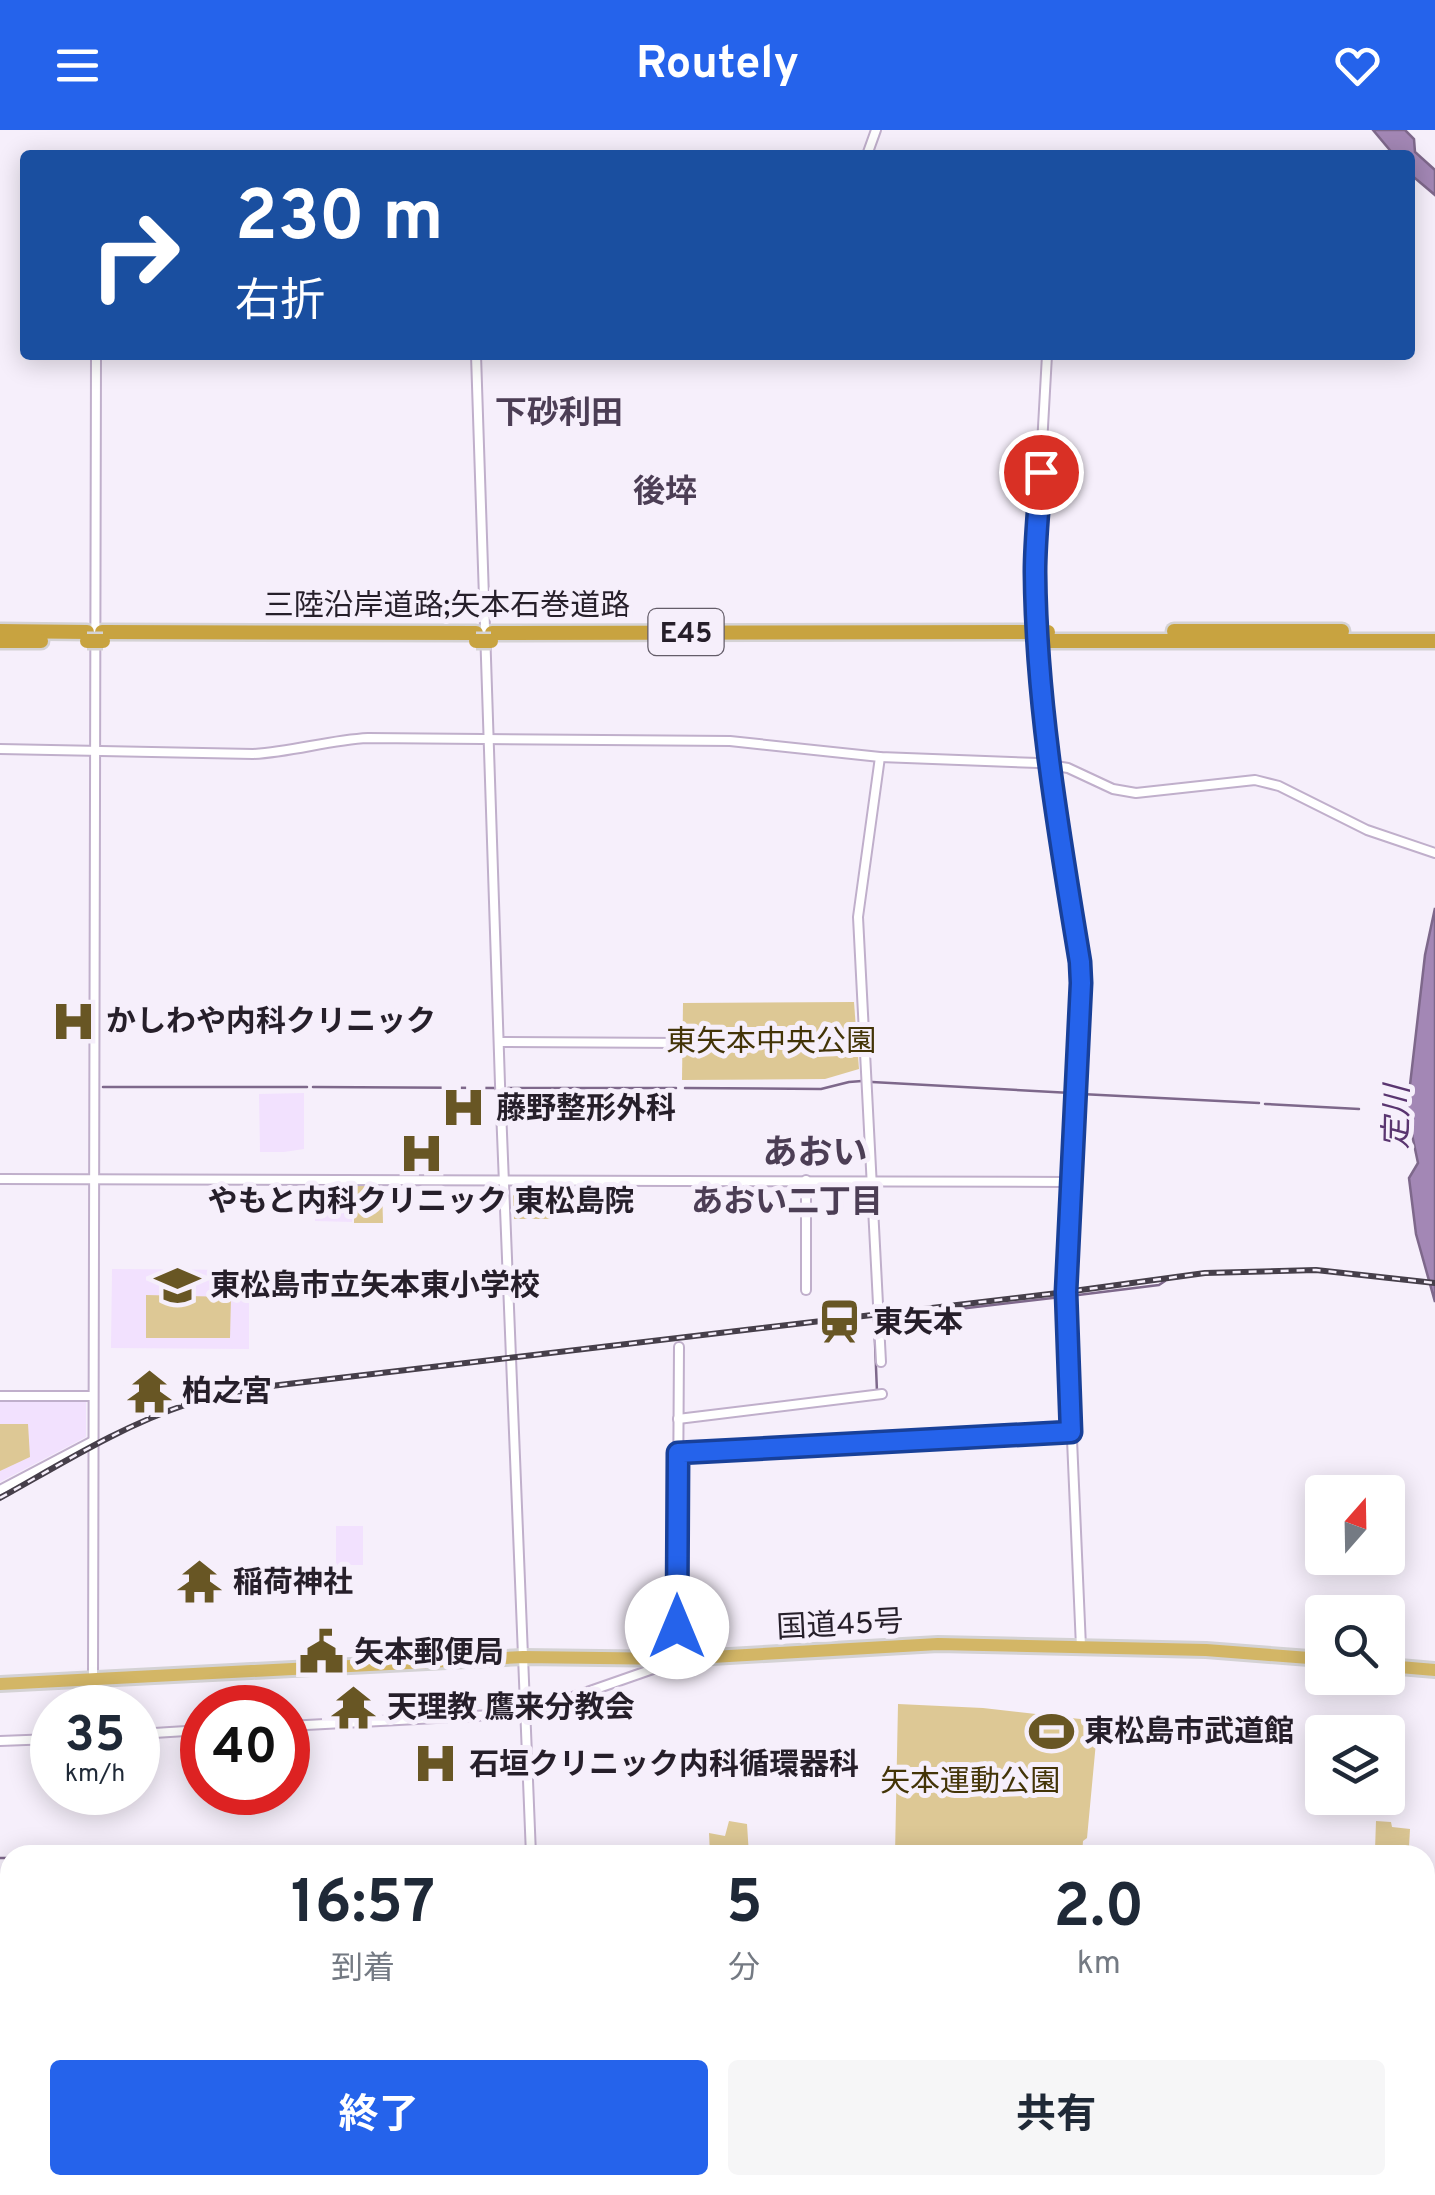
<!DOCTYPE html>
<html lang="ja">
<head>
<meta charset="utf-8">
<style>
  body { margin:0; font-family:Overpass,"Noto Sans JP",sans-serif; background:#f6f6f7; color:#1f2937; height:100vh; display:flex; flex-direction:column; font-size:38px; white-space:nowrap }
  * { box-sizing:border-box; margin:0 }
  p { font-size:32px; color:#747a83 }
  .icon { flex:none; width:55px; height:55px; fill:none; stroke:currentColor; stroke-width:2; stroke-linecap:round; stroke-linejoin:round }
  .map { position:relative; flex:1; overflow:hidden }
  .sheet { position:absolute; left:0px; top:1715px; width:1435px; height:350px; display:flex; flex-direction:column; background:#fff; border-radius:30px 30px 0 0; box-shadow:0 5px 25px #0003 }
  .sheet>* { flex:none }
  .banner { position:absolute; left:20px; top:20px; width:1395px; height:210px; border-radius:10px; box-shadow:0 5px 25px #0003; background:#1a4fa0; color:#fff; overflow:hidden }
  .needle { width:65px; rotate:20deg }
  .buttons { position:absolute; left:1305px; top:1345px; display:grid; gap:20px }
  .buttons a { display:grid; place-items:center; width:100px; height:100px; border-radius:10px; background:#fff; box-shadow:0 5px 25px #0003; font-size:50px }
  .speed { position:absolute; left:30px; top:1555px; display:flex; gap:20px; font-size:50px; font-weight:700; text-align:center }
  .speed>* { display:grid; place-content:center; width:130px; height:130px; border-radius:50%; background:#fff; box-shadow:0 5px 25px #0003; line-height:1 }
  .speed small { font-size:25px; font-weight:400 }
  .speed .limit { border:15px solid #d22; background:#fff; color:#111 }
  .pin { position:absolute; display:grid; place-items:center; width:85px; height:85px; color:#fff; margin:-42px; border:5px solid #fff; border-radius:50%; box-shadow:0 2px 10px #0007 }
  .me { position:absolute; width:110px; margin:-55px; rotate:0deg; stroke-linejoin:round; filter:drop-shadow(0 0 8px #0008) }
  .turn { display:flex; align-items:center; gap:35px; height:210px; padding:0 50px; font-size:45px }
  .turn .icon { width:130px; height:130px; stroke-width:2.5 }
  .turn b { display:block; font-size:70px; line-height:85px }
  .eta { display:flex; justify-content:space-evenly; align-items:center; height:170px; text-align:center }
  .eta b { font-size:60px; font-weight:700; line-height:70px }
  .primary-button { display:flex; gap:20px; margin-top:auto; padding:20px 50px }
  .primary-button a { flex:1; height:115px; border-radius:10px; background:#2563eb; color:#fff; font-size:40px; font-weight:700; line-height:115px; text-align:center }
  .primary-button a+a { background:#f6f6f7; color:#1f2937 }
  header { display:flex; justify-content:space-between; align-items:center; height:130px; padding:0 50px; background:#2563eb; color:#fff; font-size:45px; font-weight:700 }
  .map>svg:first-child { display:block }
</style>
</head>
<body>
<header><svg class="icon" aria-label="menu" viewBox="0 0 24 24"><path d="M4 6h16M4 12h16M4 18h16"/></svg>Routely<svg class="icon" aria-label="heart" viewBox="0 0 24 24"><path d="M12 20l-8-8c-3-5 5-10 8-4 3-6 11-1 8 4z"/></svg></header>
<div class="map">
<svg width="1435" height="2065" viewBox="0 0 1435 2065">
  <rect width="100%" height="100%" fill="#f6effb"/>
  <g fill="#f2e1fe">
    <polygon points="304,963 304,1019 284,1022 260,1022 259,964"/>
    <polygon points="315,1054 354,1054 352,1092 315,1091"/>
    <polygon points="112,1139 249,1140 249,1219 111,1218"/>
    <polygon points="0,1268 83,1268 86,1272 86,1307 0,1352"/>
    <rect x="336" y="1396" width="27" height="39"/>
  </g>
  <g fill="#ddc895">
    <polygon points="854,872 859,939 825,949 682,950 683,873"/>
    <polygon points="354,1052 382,1054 383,1093 354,1093"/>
    <polygon points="519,1055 555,1056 554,1089 514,1089 513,1062"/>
    <polygon points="146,1165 231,1167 230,1208 146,1208"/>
    <polygon points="0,1294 28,1294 30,1327 0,1341"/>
    <polygon points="898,1574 983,1578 1098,1591 1087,1708 1083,1711 1082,1725 895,1725"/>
    <polygon points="729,1691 747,1694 749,1725 710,1725 709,1703 725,1706"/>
    <polygon points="1376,1691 1391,1692 1392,1697 1410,1699 1409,1717 1413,1718 1413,1725 1388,1725 1388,1721 1375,1720"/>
  </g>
  <g fill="#a387b5" stroke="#7e688b" stroke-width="2.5">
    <polygon points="1373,0 1405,0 1414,9 1415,22 1435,40 1435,65 1410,44 1410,25 1394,25"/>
    <polygon points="1435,778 1435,1172 1416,1104 1409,1048 1418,1033 1407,981 1425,825"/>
  </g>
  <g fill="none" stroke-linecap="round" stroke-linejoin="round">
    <g stroke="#7e688b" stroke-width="2.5">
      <polyline points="872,952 1071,963"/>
      <polyline points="103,957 307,957"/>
      <polyline points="313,957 496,958"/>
      <polyline points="508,958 676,958"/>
      <polyline points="685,958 821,959 849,952 862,951"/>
      <polyline points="1081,964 1259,973"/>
      <polyline points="1265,974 1359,979"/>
      <polyline points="1070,1166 1159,1155 1165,1151"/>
      <polyline points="874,1188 877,1262"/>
      <polyline points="883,1188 1061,1167"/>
      <polyline points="0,1728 10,1728"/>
      <polyline points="887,2055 889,2065"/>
    </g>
    <defs>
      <g id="tertiary">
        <polyline points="867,25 876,0"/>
        <polyline points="476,225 500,954 531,1725"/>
        <polyline points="1047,225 1035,441 1049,634 1080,832 1081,853 1066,1171 1081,1517"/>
        <polyline points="682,494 682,486"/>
        <path d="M 0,619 L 253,624 C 292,622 329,610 368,608 L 730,611 L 880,627 L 1038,633 L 1068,638 L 1113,659 L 1136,663 L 1255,650 L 1279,656 L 1367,700 L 1435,723"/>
        <polyline points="880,627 858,787 881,1232"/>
        <polyline points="499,912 681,913"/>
        <polyline points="0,1049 1070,1052"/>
        <polyline points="806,1160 806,1050"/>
        <polyline points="0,1266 93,1266"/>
        <polyline points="678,1289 882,1264"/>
        <polyline points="678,1323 1071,1302"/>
        <polyline points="0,1360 93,1311"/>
        <polyline points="93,1549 96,225"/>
        <polyline points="288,1596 527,1583 673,1532 677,1529 679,1217"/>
        <polyline points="138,1604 202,1600"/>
        <polyline points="0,1611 52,1609"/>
        <polyline points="1102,2065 1103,2055"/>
      </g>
      <g id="secondary">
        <polyline points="0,1836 10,1839"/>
        <polyline points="1425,1930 1435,1932"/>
        <polyline points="544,2055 544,2065"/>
      </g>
      <g id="trunk">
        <polyline points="1388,1536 1435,1540"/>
        <polyline points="0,1554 523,1527 677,1529 938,1514 1206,1520 1322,1529"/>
      </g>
      <g id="motorway">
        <polyline points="0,501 87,502"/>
        <polyline points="1174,501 1342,501"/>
        <polyline points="102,502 476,503"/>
        <polyline points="492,503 1032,502"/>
        <polyline points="0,511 41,511"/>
        <polyline points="1047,511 1435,511"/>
      </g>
    </defs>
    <use href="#tertiary" stroke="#c0afcb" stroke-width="12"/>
    <use href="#secondary" stroke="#c0afcb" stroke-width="14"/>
    <use href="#trunk" stroke="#d4d2d4" stroke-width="18"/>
    <use href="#motorway" stroke="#d4d2d4" stroke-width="19"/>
    <use href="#tertiary" stroke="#fff" stroke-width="8"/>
    <use href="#secondary" stroke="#fff" stroke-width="9"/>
    <use href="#trunk" stroke="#d3b666" stroke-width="12"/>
    <use href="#motorway" stroke="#c8a340" stroke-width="14"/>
    <defs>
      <path id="rail" d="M 0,1368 C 61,1334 121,1296 188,1274 C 215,1265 243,1261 271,1256 L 1066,1162 L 1205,1143 L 1316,1140 L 1435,1153"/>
    </defs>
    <use href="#rail" stroke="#463f4a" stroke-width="6"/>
    <use href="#rail" stroke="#f6effb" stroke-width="2.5" stroke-dasharray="8" stroke-linecap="butt"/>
    <defs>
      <g id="motorway-bridge">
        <polyline points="1032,502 1048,502"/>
        <polyline points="87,511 103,511"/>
        <polyline points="476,511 491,511"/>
      </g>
    </defs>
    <use href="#motorway-bridge" stroke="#d4d2d4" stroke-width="19" stroke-linecap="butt"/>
    <use href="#motorway-bridge" stroke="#c8a340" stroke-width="14"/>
  </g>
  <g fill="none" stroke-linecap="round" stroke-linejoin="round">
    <defs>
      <path id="route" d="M 677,1497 L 678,1323 L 1071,1302 L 1066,1162 L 1081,853 L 1080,832 C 1059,704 1036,572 1035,442 C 1035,409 1039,375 1041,342"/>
    </defs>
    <use href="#route" stroke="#184099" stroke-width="25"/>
    <use href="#route" stroke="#2563eb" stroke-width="18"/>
  </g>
  <defs>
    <symbol id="hospital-bare" viewBox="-9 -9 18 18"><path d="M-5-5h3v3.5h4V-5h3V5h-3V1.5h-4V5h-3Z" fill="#685624" stroke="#f6effb" stroke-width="2.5" paint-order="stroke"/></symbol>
    <symbol id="school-bare" viewBox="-9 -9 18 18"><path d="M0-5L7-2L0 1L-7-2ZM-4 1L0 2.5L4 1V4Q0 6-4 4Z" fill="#685624" stroke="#f6effb" stroke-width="2.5" paint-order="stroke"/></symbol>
    <symbol id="station-bare" viewBox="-9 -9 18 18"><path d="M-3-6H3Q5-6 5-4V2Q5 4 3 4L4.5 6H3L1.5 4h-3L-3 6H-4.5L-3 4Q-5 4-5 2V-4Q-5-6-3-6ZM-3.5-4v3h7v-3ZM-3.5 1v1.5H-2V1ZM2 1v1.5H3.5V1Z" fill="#685624" stroke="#f6effb" stroke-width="2.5" paint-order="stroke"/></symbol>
    <symbol id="temple-bare" viewBox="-9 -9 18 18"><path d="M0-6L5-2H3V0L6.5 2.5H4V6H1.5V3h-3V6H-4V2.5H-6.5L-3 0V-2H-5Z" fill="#685624" stroke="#f6effb" stroke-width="2.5" paint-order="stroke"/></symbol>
    <symbol id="civic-bare" viewBox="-9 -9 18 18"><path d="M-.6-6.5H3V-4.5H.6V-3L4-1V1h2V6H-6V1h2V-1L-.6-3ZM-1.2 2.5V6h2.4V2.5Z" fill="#685624" stroke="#f6effb" stroke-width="2.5" paint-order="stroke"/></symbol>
    <symbol id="stadium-bare" viewBox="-9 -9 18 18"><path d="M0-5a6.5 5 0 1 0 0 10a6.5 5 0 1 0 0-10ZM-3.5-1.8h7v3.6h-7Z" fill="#685624" stroke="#f6effb" stroke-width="2.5" paint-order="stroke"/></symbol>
  </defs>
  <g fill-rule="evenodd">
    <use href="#hospital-bare" x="42" y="860" width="63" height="63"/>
    <use href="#hospital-bare" x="432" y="946" width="63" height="63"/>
    <use href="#hospital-bare" x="390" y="992" width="63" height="63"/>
    <use href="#school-bare" x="146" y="1124" width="63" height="63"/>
    <use href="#station-bare" x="808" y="1160" width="63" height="63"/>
    <use href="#temple-bare" x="118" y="1230" width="63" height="63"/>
    <use href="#temple-bare" x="168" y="1420" width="63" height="63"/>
    <use href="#civic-bare" x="290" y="1490" width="63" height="63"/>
    <use href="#temple-bare" x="322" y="1546" width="63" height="63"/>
    <use href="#stadium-bare" x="1020" y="1570" width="63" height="63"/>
    <use href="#hospital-bare" x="404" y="1602" width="63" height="63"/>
  </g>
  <g text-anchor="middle" stroke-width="10" stroke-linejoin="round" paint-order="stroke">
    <rect fill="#f6effb" stroke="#645d69" stroke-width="2.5" x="648.5" y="479" width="75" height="46" rx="8"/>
    <g font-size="28" font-weight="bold" fill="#261f2a">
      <text x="686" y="512">E45</text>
    </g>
    <g font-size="30" fill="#261f2a" stroke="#f6effb">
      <text x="447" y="485">三陸沿岸道路;矢本石巻道路</text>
      <text transform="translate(840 1494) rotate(-3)" y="10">国道45号</text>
    </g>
    <g font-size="30" font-weight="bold" fill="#261f2a" stroke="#f6effb" text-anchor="start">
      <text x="106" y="901">かしわや内科クリニック</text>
      <text x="496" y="988">藤野整形外科</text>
      <text x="421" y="1081" text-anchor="middle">やもと内科クリニック 東松島院</text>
      <text x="210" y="1165">東松島市立矢本東小学校</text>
      <text x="873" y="1202">東矢本</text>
      <text x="182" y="1271">柏之宮</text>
      <text x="233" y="1462">稲荷神社</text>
      <text x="354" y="1532">矢本郵便局</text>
      <text x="387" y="1587">天理教 鷹来分教会</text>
      <text x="1084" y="1611">東松島市武道館</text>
      <text x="469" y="1644">石垣クリニック内科循環器科</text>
    </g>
    <g font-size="30" fill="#433407" stroke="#f6effb">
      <text x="771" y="921">東矢本中央公園</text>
      <text x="970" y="1661">矢本運動公園</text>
    </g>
    <g font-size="32" font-weight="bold" fill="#4c3e55" stroke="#f6effb">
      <text x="559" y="293">下砂利田</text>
      <text x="665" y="372">後埣</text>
      <text x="787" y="1082">あおい二丁目</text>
    </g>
    <g font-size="32" font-style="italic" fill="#5a3570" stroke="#f6effb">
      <text transform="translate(1396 987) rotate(-89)" y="11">定川</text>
    </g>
    <g font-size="35" font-weight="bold" fill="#4c3e55" stroke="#f6effb">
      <text x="815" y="1034">あおい</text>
    </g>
  </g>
</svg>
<div class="buttons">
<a><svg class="needle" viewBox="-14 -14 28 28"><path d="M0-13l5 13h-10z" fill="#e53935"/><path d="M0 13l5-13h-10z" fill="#747a83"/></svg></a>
<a><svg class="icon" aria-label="search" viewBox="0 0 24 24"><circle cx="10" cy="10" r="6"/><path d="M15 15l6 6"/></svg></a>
<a><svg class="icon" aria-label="layers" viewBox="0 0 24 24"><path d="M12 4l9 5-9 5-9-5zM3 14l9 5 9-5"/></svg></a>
</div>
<div class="speed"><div>35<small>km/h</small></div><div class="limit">40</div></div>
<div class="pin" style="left:1041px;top:342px;background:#d93025"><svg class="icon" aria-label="arrive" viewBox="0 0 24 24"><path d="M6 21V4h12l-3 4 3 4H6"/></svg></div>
<svg class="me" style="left:677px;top:1497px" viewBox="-20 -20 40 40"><circle r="19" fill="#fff"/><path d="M0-13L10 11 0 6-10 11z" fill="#2563eb"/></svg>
<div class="banner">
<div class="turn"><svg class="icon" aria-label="right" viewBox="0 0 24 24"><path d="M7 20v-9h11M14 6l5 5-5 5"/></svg><div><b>230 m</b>右折</div></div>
</div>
<section class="sheet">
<div class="eta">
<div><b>16:57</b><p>到着</p></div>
<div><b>5</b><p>分</p></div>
<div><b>2.0</b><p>km</p></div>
</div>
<div class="primary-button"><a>終了</a><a>共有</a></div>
</section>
</div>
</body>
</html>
